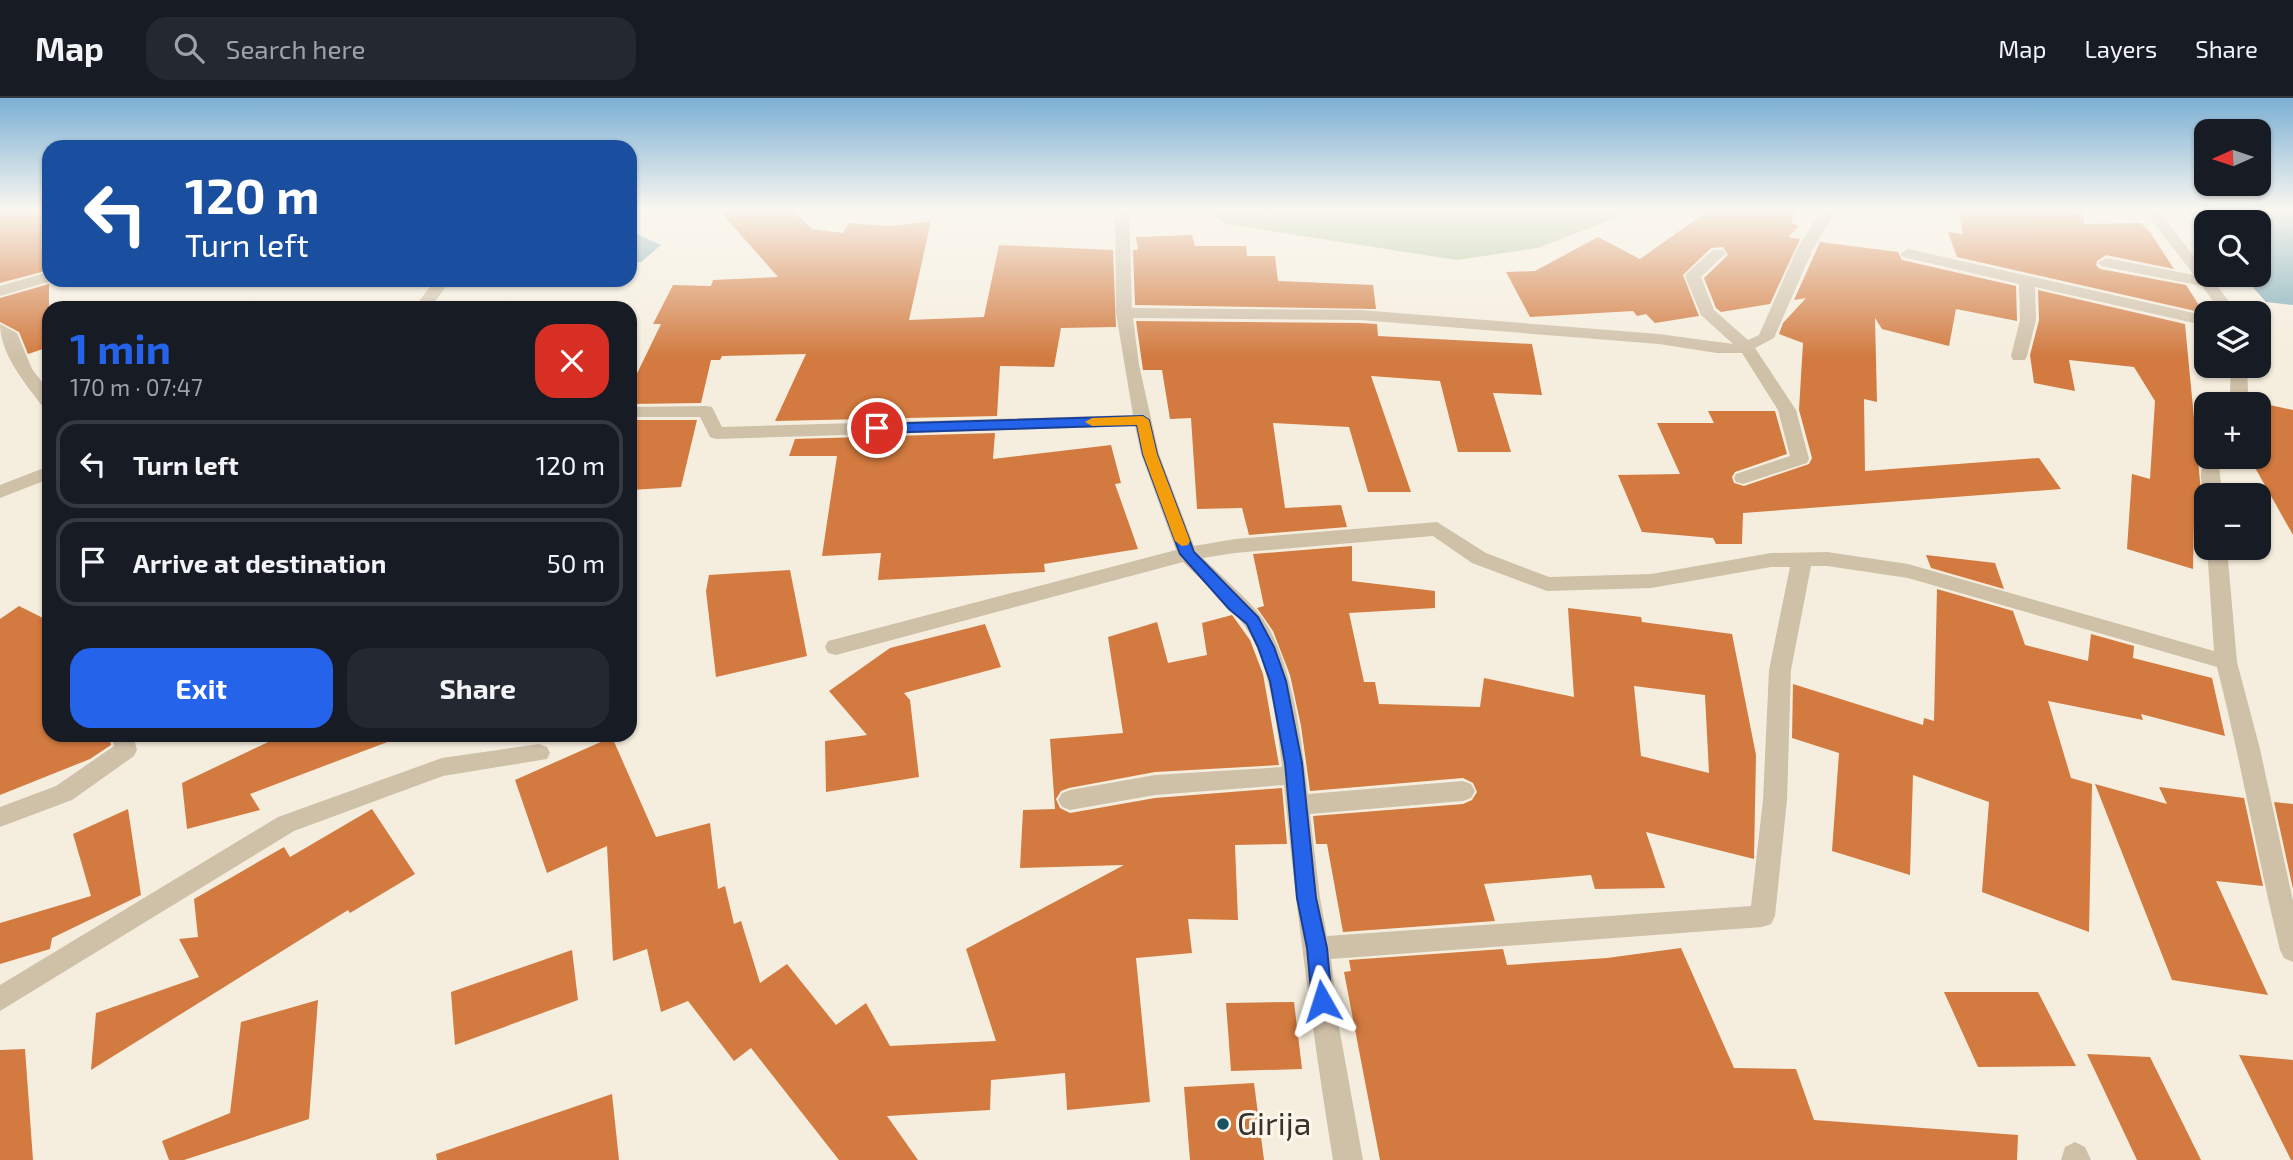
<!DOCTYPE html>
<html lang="en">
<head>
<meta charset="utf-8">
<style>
  body { margin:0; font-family:"Exo 2",sans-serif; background:#242831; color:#f1f3f6; height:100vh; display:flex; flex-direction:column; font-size:26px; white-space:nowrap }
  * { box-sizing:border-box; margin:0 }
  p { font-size:23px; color:#9ea1a6 }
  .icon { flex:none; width:38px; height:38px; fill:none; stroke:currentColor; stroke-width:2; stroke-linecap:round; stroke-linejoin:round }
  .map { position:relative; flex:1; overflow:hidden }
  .details { position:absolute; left:42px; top:203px; width:595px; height:441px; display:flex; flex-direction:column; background:#171b24; border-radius:21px; box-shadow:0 2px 5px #0004 }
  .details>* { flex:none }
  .hud { position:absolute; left:42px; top:42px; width:595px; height:147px; border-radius:21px; box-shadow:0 2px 5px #0004; background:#1a4fa0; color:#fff; overflow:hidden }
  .needle { width:46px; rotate:267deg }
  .fabs { position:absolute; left:2194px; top:21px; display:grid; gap:14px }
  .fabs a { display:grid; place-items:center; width:77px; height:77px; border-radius:14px; background:#171b24; box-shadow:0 2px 5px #0004; font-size:35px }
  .pin { position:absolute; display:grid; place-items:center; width:60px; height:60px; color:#fff; margin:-30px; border:4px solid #fff; border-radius:50%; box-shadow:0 2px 7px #0007 }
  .me { position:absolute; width:77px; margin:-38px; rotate:354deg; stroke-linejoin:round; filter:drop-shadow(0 0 5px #0008) }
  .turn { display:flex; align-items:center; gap:24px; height:147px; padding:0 28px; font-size:32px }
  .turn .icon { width:91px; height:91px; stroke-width:2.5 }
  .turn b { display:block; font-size:49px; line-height:60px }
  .round { display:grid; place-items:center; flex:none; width:74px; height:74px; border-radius:21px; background:#242831 }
  .headline { display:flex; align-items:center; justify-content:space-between; height:119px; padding:0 28px }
  h1 { font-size:42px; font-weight:700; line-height:52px; color:#2563eb }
  .button { display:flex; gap:14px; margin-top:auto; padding:14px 28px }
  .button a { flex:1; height:80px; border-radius:21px; background:#2563eb; color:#fff; font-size:28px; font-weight:700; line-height:80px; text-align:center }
  .button a+a { background:#242831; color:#f1f3f6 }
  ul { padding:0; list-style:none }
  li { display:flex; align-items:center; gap:21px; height:88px; margin:0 14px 10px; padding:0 14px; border:4px solid #363941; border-radius:21px }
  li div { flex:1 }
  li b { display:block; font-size:26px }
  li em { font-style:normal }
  header { display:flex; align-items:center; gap:42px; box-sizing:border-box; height:98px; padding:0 35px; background:#171b24; border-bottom:2px solid #363941 }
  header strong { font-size:33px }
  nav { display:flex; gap:38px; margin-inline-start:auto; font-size:24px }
  .search { width:490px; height:63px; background:#242831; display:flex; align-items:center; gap:18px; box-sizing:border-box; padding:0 24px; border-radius:21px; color:#9ea1a6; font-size:26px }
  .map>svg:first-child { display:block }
</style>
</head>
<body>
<header>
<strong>Map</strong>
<div class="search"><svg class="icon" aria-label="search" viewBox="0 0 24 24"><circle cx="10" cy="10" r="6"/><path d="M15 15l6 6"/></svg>Search here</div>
<nav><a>Map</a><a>Layers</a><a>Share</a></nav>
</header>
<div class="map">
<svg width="2293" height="1062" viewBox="0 0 2293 1062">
  <rect width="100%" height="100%" fill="#f5eede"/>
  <polygon fill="#b1c69c" points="1208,112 1636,112 1538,150 1457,162 1225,126"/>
  <g fill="#7aaab6">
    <polygon points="2185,112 2293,112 2293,207 2266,204 2242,177 2259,177 2259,124 2207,124 2207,136"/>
    <polygon points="630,133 661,147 641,164 630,164"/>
  </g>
  <g fill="#d27a3f" fill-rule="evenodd">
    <polygon points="0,112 49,112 49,172 0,185"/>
    <polygon points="719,112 793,112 812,131 843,135 849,125 890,128 931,123 909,222 984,219 999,147 1113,152 1116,229 1061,230 1054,269 1000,268 997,318 775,323 806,256 722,258 720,262 711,262 701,305 630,306 630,290 661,226 653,226 673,187 711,188 713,182 778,179"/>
    <polygon points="1709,112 1796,112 1791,125 1799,128 1788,139 1800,141 1770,206 1721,214 1716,210 1704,180 1728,157 1723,149 1711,150 1683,177 1699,218 1655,225 1646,216 1637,218 1633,213 1530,219 1506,174 1535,173 1598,139 1640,161"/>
    <polygon points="1959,112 2058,112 2082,115 2085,126 2141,125 2150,134 2174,171 2106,157 2097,163 2096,167 2100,171 2186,187 2204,215 1957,159 1948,134 1963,136"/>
    <polygon points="1192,137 1195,148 1246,148 1247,158 1275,158 1278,183 1373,187 1376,211 1135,207 1133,152 1138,152 1136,139"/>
    <polygon points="1820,144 1898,154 1902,162 2016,188 2017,223 1956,211 1949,248 1882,231 1875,220 1877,304 1864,301 1865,373 2039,360 2061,391 1743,415 1742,446 1716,446 1713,440 1642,434 1618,377 1680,376 1657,325 1714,325 1708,313 1775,313 1787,356 1735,374 1732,379 1734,385 1744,388 1809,366 1812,360 1799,312 1803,245 1779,236 1783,225 1806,200 1794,202"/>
    <polygon points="49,186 49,249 28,256 19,234 0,224 0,200"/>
    <polygon points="2038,192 2185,226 2204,425 2194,423 2193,471 2127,451 2132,376 2150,381 2155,303 2134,269 2069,262 2075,293 2034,285 2030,257 2039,222"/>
    <polygon points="1136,223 1360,225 1377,226 1378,238 1532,246 1542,297 1493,295 1511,354 1458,354 1440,283 1371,278 1411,394 1368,394 1349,329 1273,325 1285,410 1341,407 1347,429 1249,437 1242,410 1197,411 1191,320 1170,321 1162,272 1143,272"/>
    <polygon points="2247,302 2293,312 2293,437 2249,359 2259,359 2259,306 2246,306"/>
    <polygon points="630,322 697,322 681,389 630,392"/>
    <polygon points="995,335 993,361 1111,347 1121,385 1115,386 1138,451 1044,466 1045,474 878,482 881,455 822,458 837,358 789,358 795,341"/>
    <path d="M 1352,448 L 1352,483 L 1435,493 L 1435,510 L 1349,515 L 1364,584 L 1375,584 L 1379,606 L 1480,609 L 1484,580 L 1574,599 L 1568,510 L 1641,519 L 1642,524 L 1732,536 L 1756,657 L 1754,761 L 1646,734 L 1665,790 L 1595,791 L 1591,777 L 1484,786 L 1495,823 L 1343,834 L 1327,746 L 1316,746 L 1313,718 L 1463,706 L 1472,702 L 1477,694 L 1473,685 L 1463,680 L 1310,693 L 1301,628 L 1290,577 L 1273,533 L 1257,510 L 1264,508 L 1253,456 ZM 1634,588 L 1705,597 L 1709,675 L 1641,658 Z"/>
    <polygon points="1926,457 1995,465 2004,491 1931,470"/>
    <polygon points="790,472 807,558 716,579 706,493 709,477"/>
    <polygon points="1937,491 2013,513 2025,547 2088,563 2091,536 2134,548 2133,560 2212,580 2225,638 2141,616 2143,622 2048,603 2071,680 2092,686 2089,834 1982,794 1989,704 1913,677 1910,777 1832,753 1839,655 1792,640 1793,586 1923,627 1924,620 1934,623"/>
    <polygon points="19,508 49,523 49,637 109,637 111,647 90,661 0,697 0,521"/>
    <polygon points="1232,517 1250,542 1263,576 1279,667 1155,674 1069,690 1061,693 1056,701 1060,710 1070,715 1155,700 1282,690 1287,746 1235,747 1238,822 1188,821 1192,855 1136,860 1150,1004 1067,1012 1065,975 991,982 990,1012 887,1018 918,1062 839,1062 751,950 734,963 688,903 661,914 647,851 613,863 607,748 547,775 515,682 612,639 656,739 710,725 718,791 725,788 734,826 741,823 760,885 787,866 836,927 866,905 890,948 996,943 966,851 1124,767 1020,770 1023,712 1055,711 1050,641 1123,635 1108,539 1157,524 1168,565 1207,557 1202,525"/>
    <polygon points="985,526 1001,569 904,595 910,602 919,679 826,694 825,643 867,637 829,593 890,550"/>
    <polygon points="283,637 397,637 398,640 250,696 260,712 187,731 182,685"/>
    <polygon points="2095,686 2167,706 2159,689 2244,700 2263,788 2216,783 2268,897 2172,882"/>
    <polygon points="2274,704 2293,706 2293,791"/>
    <polygon points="128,711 141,797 52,840 50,851 0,866 0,825 91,798 73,736"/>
    <polygon points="372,711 415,776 350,815 348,812 91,972 96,915 199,879 179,841 198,839 194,801 284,749 290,759"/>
    <polygon points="1681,850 1734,970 1796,971 1814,1022 2018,1037 2017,1062 1380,1062 1344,874 1351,873 1349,862 1503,851 1507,867 1607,860"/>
    <polygon points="572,852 578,902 455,947 451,894"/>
    <polygon points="1944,894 2038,894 2076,968 1978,969"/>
    <polygon points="318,902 309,1021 184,1062 169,1062 162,1043 230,1015 241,924"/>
    <polygon points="1294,904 1302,971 1231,973 1226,905"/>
    <polygon points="25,951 33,1062 0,1062 0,952"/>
    <polygon points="2087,956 2150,959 2201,1062 2137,1062"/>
    <polygon points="2239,957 2293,962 2293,1062 2291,1062"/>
    <polygon points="1254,985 1264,1062 1190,1062 1184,989"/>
    <polygon points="612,996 619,1062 437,1062 436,1056"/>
  </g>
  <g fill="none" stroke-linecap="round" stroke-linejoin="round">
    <g fill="#cfc0a8" fill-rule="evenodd">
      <polygon points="871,112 907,112 905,115 874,118"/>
      <path d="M 1115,112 L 1129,112 L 1132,210 L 1360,212 L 1659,236 L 1733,246 L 1701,217 L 1685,178 L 1687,175 L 1713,152 L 1723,152 L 1726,155 L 1723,158 L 1701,179 L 1714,212 L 1748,242 L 1759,237 L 1797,151 L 1822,112 L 1836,112 L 1813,151 L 1774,240 L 1755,250 L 1796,312 L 1809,361 L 1807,365 L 1743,386 L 1736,384 L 1734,380 L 1736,376 L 1790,358 L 1778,312 L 1742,255 L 1717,255 L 1659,246 L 1360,222 L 1133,220 L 1139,267 L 1159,356 L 1194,448 L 1235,441 L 1437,424 L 1486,455 L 1549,479 L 1651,476 L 1771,455 L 1827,454 L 1908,466 L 2214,553 L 2207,450 L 2227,450 L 2237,564 L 2260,651 L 2293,803 L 2293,864 L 2284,860 L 2280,852 C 2257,758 2241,663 2217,569 L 1908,480 L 1827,468 L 1811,468 L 1791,572 L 1787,702 L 1775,818 L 1771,826 L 1762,829 L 1331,861 L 1339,929 L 1363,1062 L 1333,1062 C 1313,938 1296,812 1284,687 L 1155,697 L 1070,712 L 1062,709 L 1058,702 L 1062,695 L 1070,692 L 1155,677 L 1282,669 C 1277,627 1269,560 1244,527 C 1227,504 1203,484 1183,464 L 836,557 L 828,555 L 825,549 L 828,543 L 836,541 L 1176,452 L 1141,356 L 1135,328 L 716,341 L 710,339 L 700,319 L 630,319 L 630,309 L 706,308 L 712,309 L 722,329 L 1133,317 L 1116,215 ZM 1433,438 L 1472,465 L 1547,493 L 1651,490 L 1771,469 L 1790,469 L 1769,572 L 1763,702 L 1751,808 L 1327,838 L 1320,800 L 1310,716 L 1463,703 L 1471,700 L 1475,693 L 1471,686 L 1463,683 L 1308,696 C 1302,646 1292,557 1260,517 C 1244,497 1222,479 1203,460 L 1235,455 Z"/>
      <polygon points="2144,112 2158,112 2238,215 2222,215 2202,188 2101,168 2098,165 2106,160 2194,177"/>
      <polygon points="1908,151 2207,218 2207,228 2035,189 2036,222 2027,258 2025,262 2013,262 2011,258 2020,222 2019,186 1903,159 1900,156"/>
      <polygon points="49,174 49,182 55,182 0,198 0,188"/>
      <polygon points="435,182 451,182 430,210 414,210"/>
      <path d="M 0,226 L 17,235 L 32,271 L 49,293 L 49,310 L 43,309 C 25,285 0,256 0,226 Z"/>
      <polygon points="2231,268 2247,268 2248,294 2243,306 2225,306 2230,294"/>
      <path d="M 2207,355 L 2207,359 L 2222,359 L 2219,366 L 2222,397 L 2207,397 L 2207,402 C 2199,389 2199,367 2207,355 Z"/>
      <polygon points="49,368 49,381 0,400 0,387"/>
      <polygon points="111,637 133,637 137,652 134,658 72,702 0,729 0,709 56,688 114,648"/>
      <polygon points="539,646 547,649 550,655 547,661 443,678 294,733 0,913 0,887 278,719 442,660"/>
      <polygon points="2075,1044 2085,1049 2091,1062 2061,1062 2065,1049"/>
    </g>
  </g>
  <linearGradient id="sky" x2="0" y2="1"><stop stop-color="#7cb0d4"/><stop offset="0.43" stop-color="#faf7f0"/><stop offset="1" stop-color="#faf7f0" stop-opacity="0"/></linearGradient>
  <rect width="2293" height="260" fill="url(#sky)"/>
  <polygon fill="#2563eb" stroke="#184099" stroke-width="2" points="1143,318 1149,322 1157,356 1194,454 1258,519 1274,549 1286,583 1302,665 1316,800 1327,850 1332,903 1329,909 1322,912 1315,909 1312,903 1307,850 1297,800 1285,665 1270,583 1258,549 1247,526 1229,511 1180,456 1143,356 1137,327 877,335 870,330 877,326"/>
  <polygon fill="#f59e0b" points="1143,318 1149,322 1157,356 1190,443 1188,447 1182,448 1175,443 1143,356 1137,327 1092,328 1085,324 1092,320"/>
  <circle fill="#195262" stroke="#fcf7ec" stroke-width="2.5" cx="1223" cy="1026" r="7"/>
  <g text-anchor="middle" stroke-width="6" stroke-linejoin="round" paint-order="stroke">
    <g font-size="32" fill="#3b3229" stroke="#fcf7ec" text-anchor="start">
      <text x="1237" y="1037">Girija</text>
    </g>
  </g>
</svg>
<div class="fabs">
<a><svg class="needle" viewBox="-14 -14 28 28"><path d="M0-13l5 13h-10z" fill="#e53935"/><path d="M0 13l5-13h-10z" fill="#9ea1a6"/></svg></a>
<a><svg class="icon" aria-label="search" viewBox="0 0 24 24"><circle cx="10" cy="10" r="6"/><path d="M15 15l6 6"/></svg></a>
<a><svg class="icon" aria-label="layers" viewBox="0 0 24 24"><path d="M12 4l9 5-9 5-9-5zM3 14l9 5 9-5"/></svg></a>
<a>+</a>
<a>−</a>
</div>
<div class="pin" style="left:877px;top:330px;background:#d93025"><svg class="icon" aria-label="arrive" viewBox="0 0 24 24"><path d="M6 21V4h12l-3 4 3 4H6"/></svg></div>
<svg class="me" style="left:1322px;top:903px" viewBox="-20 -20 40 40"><path d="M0-17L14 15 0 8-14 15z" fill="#2563eb" stroke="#fff" stroke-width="4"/></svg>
<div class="hud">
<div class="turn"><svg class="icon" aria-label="left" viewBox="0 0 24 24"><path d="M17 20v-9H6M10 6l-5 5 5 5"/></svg><div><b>120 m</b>Turn left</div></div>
</div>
<section class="details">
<div class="headline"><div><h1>1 min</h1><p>170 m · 07:47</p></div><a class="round" style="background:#d93025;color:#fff"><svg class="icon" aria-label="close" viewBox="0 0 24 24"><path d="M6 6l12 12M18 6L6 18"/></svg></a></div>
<ul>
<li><svg class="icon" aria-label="left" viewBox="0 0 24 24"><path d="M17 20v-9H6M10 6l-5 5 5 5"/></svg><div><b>Turn left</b></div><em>120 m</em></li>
<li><svg class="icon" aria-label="arrive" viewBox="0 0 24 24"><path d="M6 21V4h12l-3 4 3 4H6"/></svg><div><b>Arrive at destination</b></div><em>50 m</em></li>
</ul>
<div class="button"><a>Exit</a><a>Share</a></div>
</section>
</div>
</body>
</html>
